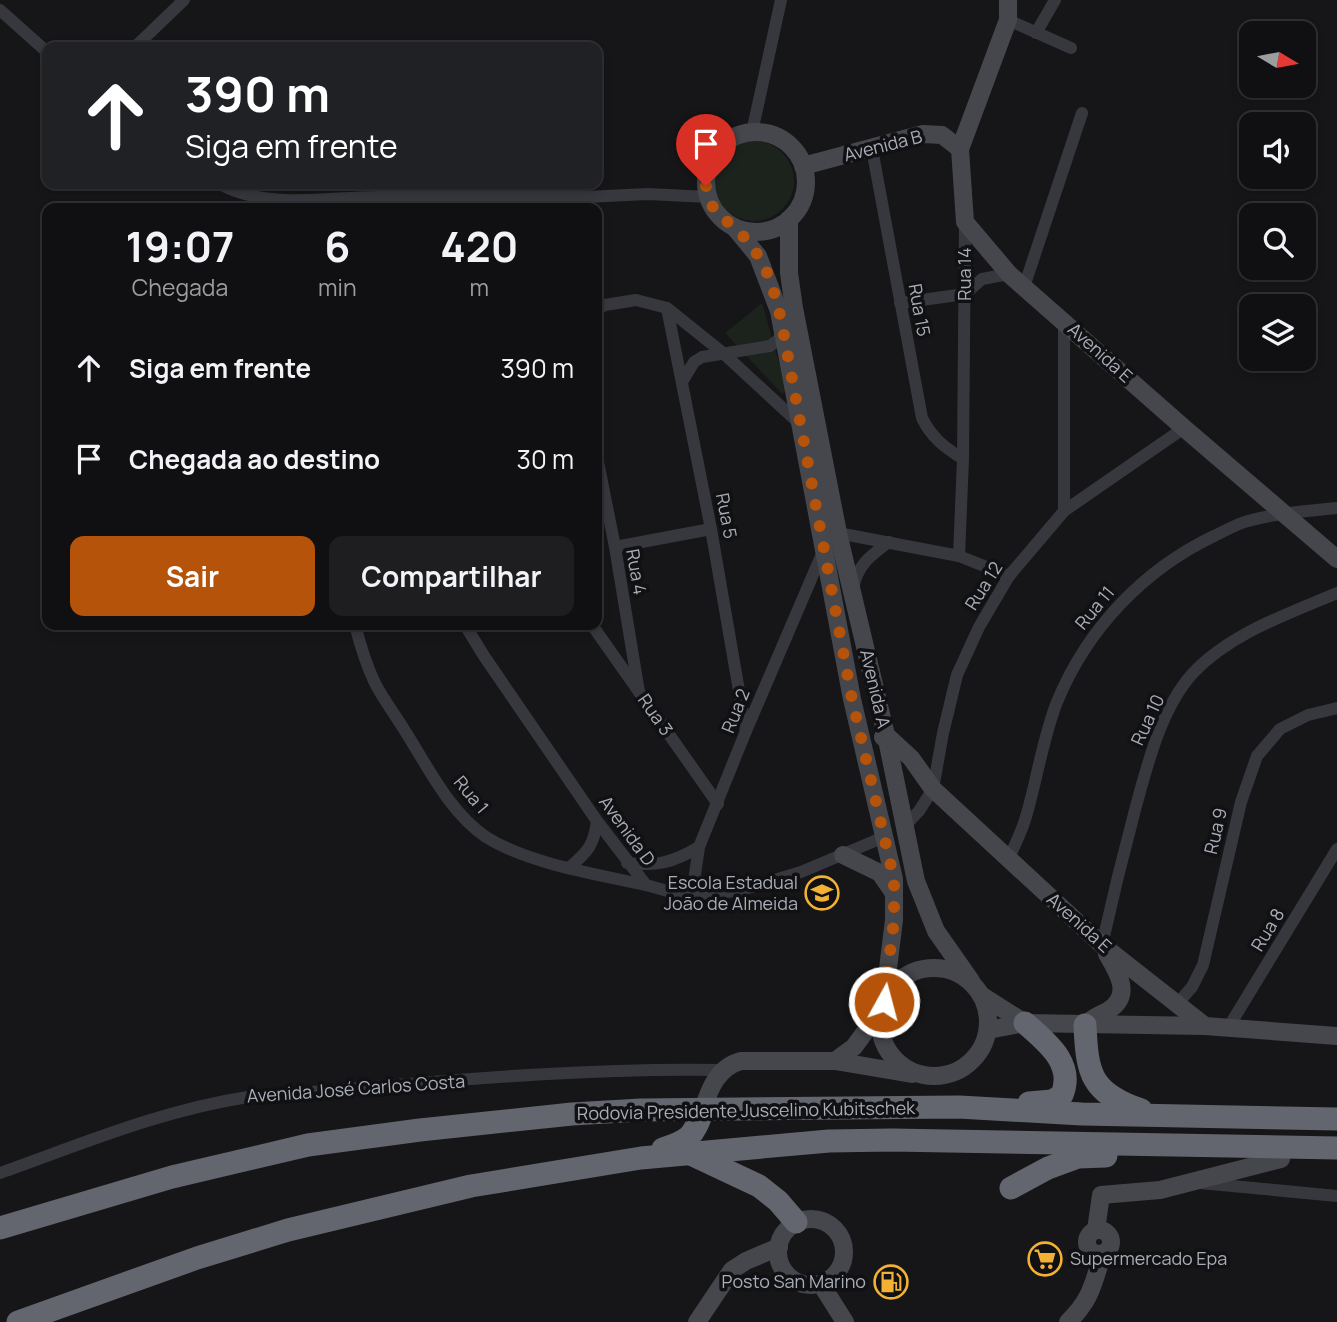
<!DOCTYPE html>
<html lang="pt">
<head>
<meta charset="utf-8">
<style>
  body { margin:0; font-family:Manrope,sans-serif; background:#1e1e20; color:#f1f3f6; height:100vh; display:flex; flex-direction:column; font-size:26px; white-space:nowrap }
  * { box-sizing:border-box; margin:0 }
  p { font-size:23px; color:#9c9d9f }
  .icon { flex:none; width:38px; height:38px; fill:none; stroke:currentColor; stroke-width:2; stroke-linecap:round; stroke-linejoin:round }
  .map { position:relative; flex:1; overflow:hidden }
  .panel { position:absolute; left:42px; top:203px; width:560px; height:427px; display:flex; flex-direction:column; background:#101012; border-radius:14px; box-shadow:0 4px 10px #0003,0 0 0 2px #303032 }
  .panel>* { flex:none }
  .top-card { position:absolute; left:42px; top:42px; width:560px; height:147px; border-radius:14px; box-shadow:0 4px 10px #0003,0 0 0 2px #303032; background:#202124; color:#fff; overflow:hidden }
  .needle { width:46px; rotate:100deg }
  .controls { position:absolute; left:1239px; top:21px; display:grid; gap:14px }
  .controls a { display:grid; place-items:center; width:77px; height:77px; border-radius:14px; background:#101012; box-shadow:0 4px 10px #0003,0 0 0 2px #303032; font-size:35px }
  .pin { position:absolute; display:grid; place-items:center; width:60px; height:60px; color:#fff; margin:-72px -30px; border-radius:50% 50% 50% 0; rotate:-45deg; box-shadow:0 0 7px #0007 }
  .pin .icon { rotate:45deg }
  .me { position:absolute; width:77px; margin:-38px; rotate:7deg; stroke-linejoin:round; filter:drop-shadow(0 0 5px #0008) }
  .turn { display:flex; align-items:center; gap:24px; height:147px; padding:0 28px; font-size:32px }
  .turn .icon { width:91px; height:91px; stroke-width:2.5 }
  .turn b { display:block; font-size:49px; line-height:60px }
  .eta { display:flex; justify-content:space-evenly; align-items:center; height:119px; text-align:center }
  .eta b { font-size:42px; font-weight:700; line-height:49px }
  .action { display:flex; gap:14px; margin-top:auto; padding:14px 28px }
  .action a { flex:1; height:80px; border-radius:14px; background:#b45309; color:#fff; font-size:28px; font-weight:700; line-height:80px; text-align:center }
  .action a+a { background:#1e1e20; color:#f1f3f6 }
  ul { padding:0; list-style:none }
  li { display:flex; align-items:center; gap:21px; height:91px; padding:0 28px }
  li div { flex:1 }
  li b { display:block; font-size:26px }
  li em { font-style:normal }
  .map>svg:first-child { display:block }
</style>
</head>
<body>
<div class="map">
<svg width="1337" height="1322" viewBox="0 0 1337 1322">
  <rect width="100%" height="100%" fill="#161618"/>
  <g fill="#1c231d">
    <circle cx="754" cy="181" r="40"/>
    <polygon points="762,303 787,390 782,394 725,333"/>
  </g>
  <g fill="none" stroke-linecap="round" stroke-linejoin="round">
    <g stroke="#37383d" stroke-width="12">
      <polyline points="0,10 47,52"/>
      <polyline points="1008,20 1071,48"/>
      <polyline points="1036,33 1055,0"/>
      <polyline points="135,47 184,0"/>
      <polyline points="752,132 781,0"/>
      <path d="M 872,149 L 922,418 C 932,438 944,447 963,459"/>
      <path d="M 220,184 C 267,210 325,197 377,197 C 447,197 516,195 586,197"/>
      <polyline points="560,208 586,197 648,194 708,197"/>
      <polyline points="1024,287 1082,113"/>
      <polyline points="900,303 965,294 982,279 1009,274"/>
      <polyline points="667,308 711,529 746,731"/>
      <polyline points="597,310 605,305 636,300 667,308 723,353 801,425"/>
      <polyline points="682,382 694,362 702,357 770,346 778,340 783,330"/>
      <polyline points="597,457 615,547 639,692"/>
      <polyline points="1064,511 1064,320"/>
      <polyline points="838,533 959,556 1009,576"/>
      <polyline points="615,547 711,529"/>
      <polyline points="959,556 963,459 965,222"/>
      <path d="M 853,590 C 856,566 871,555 889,542"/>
      <path d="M 355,625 C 360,644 365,662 374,681 C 382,698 395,714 405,731 C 428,767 450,813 486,837 C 529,864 597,874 645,885"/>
      <polyline points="465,625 484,656 597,821 646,885 671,892 699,894 738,891 801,872 884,837"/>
      <polyline points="592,625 718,804"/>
      <polyline points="905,826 919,811 933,789 943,733 957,675 979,627 1009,576 1064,511 1184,428"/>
      <path d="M 1009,859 C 1014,846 1021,833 1025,820 C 1037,781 1042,740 1057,702 C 1087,629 1143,570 1214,536 C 1225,531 1236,524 1248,521 C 1277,513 1307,511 1337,508"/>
      <path d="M 627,863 C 658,866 672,863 699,847"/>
      <path d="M 569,868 C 587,852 594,846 597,821"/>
      <polyline points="699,894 695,874 699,847 746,731 824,549"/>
      <path d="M 1102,945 C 1112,900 1123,855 1135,810 C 1147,766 1161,708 1193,673 C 1231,633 1288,614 1337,593"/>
      <polyline points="1178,1003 1192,987 1203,965 1241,802 1257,756 1280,729 1308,715 1337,708"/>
      <polyline points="1228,1028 1337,849"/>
      <path d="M 0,1173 C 82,1144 162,1110 248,1097 C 406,1085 565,1067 723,1070"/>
      <polyline points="1200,1183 1337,1196"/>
    </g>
    <g stroke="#45474d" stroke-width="18">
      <polyline points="1008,0 1008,20 960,149 965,222 1009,274 1184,428 1337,559"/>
      <circle cx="756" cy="182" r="50"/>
      <polyline points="803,166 923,134 942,135 960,149"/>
      <polyline points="789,219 789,273 794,308 838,533 886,735 916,881 936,931 971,981"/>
      <polyline points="735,228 758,256 779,311 852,699 894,879 894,920 884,1001"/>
      <polyline points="883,737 886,735 911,758 933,789 1102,945 1205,1026 1337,1036"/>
      <polyline points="843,855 880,873 893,892"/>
      <circle cx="934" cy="1022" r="54"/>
      <polyline points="981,995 1025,1023"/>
      <path d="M 1085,1025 C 1093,1017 1100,1015 1109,1010 C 1133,995 1117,971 1107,954"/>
      <polyline points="988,1030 1025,1023 1205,1026"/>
      <polyline points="835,1061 854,1047 881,1010"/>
      <path d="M 703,1110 C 709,1089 718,1067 741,1061 L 835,1061 L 912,1074"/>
      <circle cx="811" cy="1252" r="33"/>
      <polyline points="1096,1230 1101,1195 1160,1190 1281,1159"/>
      <circle cx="1099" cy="1242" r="12"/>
      <polyline points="821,1284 845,1322"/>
      <polyline points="697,1322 732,1270 746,1261 779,1247"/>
      <path d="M 1068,1322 C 1092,1299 1093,1283 1103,1253"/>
    </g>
    <g stroke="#63666e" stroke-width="23">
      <path d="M 1025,1023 C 1046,1042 1075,1063 1062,1095 L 1052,1101 L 1029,1103"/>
      <path d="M 1085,1025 C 1087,1074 1091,1093 1141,1110"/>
      <path d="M 663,1149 C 690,1140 693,1137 703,1110"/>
      <polyline points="691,1154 759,1186 778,1201 796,1222"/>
      <polyline points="1011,1188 1048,1168 1078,1157 1106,1156"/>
      <polyline points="0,1228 172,1177 308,1145 420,1130 572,1114 641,1110 959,1107 1082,1114 1337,1119"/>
      <polyline points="18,1322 197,1258 288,1230 471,1186 641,1158 829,1141 892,1140 1337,1148"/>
    </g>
  </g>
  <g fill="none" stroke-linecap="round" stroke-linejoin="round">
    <path stroke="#b45309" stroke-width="12" stroke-dasharray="0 21.6" d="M 706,186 C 710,211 719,214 736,229 C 743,235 751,245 757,254 C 770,272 779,308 783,330 L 852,699 L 894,879 L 894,920 L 884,1002"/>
  </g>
  <defs>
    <symbol id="school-ring" viewBox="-11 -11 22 22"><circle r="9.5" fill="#111113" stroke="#f2b134" stroke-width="1.5"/><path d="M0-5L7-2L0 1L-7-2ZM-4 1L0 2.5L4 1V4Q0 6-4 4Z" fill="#f2b134"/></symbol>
    <symbol id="supermarket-ring" viewBox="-11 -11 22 22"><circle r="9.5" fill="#111113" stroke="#f2b134" stroke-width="1.5"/><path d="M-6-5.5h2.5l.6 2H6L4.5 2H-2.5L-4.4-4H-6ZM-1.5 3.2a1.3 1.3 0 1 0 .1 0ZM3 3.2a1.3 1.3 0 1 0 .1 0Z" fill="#f2b134"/></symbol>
    <symbol id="fuel-ring" viewBox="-11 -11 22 22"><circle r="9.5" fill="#111113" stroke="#f2b134" stroke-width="1.5"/><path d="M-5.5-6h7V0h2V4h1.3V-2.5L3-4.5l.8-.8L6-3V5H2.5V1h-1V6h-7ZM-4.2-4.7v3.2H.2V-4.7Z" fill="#f2b134"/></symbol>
  </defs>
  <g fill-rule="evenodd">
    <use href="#school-ring" x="803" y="874" width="38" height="38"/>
    <use href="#supermarket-ring" x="1026" y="1240" width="38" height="38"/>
    <use href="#fuel-ring" x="872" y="1263" width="38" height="38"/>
  </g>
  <g text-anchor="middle" stroke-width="7" stroke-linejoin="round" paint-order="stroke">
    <g font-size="18" fill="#a8adb8" stroke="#111113">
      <text transform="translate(883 146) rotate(-14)" y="6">Avenida B</text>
      <text transform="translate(965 274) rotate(-90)" y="6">Rua 14</text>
      <text transform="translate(919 310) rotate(80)" y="6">Rua 15</text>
      <text transform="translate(1100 353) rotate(42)" y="6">Avenida E</text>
      <text transform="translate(726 516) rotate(79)" y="6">Rua 5</text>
      <text transform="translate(636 572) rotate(80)" y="6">Rua 4</text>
      <text transform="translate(984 586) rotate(-58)" y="6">Rua 12</text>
      <text transform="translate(1095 608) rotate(-50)" y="6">Rua 11</text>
      <text transform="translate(875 689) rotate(77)" y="6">Avenida A</text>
      <text transform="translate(736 711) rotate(-68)" y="6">Rua 2</text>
      <text transform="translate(655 715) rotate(55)" y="6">Rua 3</text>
      <text transform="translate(1148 720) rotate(-65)" y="6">Rua 10</text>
      <text transform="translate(471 795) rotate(50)" y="6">Rua 1</text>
      <text transform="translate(627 831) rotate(54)" y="6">Avenida D</text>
      <text transform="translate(1216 831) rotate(-77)" y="6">Rua 9</text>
      <text transform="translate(1079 923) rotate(42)" y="6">Avenida E</text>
      <text transform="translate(1268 930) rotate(-59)" y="6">Rua 8</text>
      <text transform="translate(356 1089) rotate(-4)" y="6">Avenida José Carlos Costa</text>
      <text transform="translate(746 1111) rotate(-1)" y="6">Rodovia Presidente Juscelino Kubitschek</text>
    </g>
    <g font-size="18" fill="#a8adb8" stroke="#111113" text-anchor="end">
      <text x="798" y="889">Escola Estadual<tspan x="798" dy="21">João de Almeida</tspan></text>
      <text x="1070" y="1265" text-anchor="start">Supermercado Epa</text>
      <text x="866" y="1288">Posto San Marino</text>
    </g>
  </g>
</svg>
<div class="controls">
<a><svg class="needle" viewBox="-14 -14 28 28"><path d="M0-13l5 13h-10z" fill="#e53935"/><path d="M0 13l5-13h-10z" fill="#9c9d9f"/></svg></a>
<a><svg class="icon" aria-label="sound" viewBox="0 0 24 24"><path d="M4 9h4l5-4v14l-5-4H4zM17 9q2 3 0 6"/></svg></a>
<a><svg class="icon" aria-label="search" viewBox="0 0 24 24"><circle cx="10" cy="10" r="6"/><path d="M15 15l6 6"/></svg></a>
<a><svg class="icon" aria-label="layers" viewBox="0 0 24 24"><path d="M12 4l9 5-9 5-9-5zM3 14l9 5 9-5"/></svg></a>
</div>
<div class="pin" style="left:706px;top:186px;background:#d93025"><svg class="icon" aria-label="arrive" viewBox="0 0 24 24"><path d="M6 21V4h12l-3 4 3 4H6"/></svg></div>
<svg class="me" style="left:884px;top:1002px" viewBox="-20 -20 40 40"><circle r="17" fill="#b45309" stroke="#fff" stroke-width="3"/><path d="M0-11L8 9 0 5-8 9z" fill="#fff"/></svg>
<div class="top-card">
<div class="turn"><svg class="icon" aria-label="ahead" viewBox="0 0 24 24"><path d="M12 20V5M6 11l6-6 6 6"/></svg><div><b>390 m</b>Siga em frente</div></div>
</div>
<section class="panel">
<div class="eta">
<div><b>19:07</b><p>Chegada</p></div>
<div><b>6</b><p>min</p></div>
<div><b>420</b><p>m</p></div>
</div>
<ul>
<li><svg class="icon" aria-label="ahead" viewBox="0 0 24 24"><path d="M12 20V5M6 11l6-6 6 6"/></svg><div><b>Siga em frente</b></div><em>390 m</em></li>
<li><svg class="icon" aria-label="arrive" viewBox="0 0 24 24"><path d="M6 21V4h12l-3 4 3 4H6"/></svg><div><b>Chegada ao destino</b></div><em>30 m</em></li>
</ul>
<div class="action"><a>Sair</a><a>Compartilhar</a></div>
</section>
</div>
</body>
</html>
